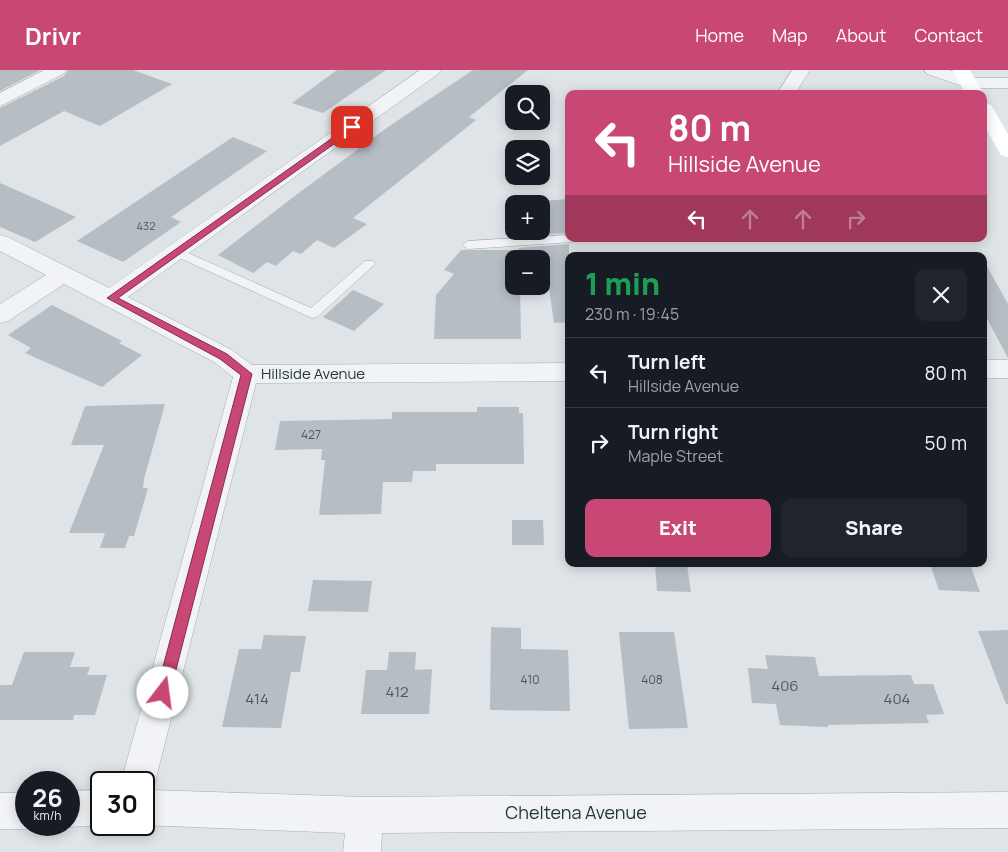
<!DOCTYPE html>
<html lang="en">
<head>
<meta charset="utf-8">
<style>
  body { margin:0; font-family:Manrope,sans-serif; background:#20242c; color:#f1f3f6; height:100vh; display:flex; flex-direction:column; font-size:19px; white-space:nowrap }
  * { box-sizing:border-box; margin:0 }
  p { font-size:16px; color:#9ea1a6 }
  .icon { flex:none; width:28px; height:28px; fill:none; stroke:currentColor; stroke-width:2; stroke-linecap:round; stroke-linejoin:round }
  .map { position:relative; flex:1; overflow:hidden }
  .drawer { position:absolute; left:565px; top:182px; width:422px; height:315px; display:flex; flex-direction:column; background:#171b24; border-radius:10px; box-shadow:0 2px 12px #0003 }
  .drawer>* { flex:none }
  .guide { position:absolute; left:565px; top:20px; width:422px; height:152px; border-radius:10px; box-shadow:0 2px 12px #0003; background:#c94774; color:#fff; overflow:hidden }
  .fabs { position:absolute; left:505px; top:15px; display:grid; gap:10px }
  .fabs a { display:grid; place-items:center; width:45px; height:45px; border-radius:10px; background:#171b24; box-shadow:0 2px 12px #0003; font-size:25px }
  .speed { position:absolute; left:15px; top:701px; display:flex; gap:10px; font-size:25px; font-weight:700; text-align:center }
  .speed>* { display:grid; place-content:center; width:65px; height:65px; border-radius:50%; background:#171b24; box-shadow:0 2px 12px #0003; line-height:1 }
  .speed small { font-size:12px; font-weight:400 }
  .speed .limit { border:2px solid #111; border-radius:8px; background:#fff; color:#111 }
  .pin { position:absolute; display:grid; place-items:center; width:42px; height:42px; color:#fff; margin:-21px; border-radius:10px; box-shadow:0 2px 8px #0006 }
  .me { position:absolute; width:55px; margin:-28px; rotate:15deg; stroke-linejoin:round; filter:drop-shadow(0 0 4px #0008) }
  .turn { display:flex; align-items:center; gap:18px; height:105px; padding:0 20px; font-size:22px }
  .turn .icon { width:65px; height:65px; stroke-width:2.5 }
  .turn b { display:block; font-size:35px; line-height:42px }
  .lanes { display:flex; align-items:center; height:48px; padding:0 20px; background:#0003; justify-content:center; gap:25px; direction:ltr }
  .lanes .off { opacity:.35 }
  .round { display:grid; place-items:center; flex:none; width:52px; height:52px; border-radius:10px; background:#20242c }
  .overview { display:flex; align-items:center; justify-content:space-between; height:85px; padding:0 20px }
  h1 { font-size:30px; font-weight:800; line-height:38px; color:#1e9e55 }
  .action { display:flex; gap:10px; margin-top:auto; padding:10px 20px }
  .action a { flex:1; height:58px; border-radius:10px; background:#c94774; color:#fff; font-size:20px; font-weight:800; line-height:58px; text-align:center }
  .action a+a { background:#20242c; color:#f1f3f6 }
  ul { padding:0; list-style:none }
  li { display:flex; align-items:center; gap:15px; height:70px; padding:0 20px; border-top:1px solid #363941 }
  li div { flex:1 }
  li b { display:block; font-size:19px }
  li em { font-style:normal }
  header { display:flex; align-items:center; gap:30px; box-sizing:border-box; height:70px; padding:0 25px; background:#c94774; color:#fff }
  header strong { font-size:24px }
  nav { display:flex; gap:28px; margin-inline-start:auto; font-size:18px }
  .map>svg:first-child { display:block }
</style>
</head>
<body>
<header>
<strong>Drivr</strong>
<nav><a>Home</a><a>Map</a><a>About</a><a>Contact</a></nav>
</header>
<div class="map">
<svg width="1008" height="782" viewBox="0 0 1008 782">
  <rect width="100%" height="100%" fill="#dee4e7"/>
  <g fill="#b6bec4">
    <polygon points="0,0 40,0 0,21"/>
    <polygon points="68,0 133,0 172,14 100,56 64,41 0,76 0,38 64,6"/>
    <polygon points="337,0 386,0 323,43 292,33"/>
    <polygon points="473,0 528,0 469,47 476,50 353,148 367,154 334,178 317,170 301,184 293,181 276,196 267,192 253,203 218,185 296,125 388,57"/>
    <polygon points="233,67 267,81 171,147 181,152 123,192 77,171"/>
    <polygon points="0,113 32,127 76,147 35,172 0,157"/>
    <polygon points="569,129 569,163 516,166 515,161 541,161 541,134 526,134 526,132"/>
    <polygon points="569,174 569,252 554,253 546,198 541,198 541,189 521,189 519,181 519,189 514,189 514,216 520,216 521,269 434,269 436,225 454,204 444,200 461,180 519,180 518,178"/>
    <polygon points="984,191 1008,234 1008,288 984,243"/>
    <polygon points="353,220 384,234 354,261 323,247"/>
    <polygon points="52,235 122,271 119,273 142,285 102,317 25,283 31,278 8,265"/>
    <polygon points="165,334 144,409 143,418 148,418 134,466 129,466 125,478 100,478 105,463 69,463 104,375 71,375 85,336"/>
    <polygon points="477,337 519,337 519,343 523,343 524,394 436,394 436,401 413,401 412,412 383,412 381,444 319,445 325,390 321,390 322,379 275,380 280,351 392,349 392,342 477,342"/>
    <polygon points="512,450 543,450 544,475 512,475"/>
    <polygon points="655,494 687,495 691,522 657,521"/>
    <polygon points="930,494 970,494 980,522 939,520"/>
    <polygon points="313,510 372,511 368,542 308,541"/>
    <polygon points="491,557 521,558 521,579 568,580 570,641 490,640"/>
    <polygon points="1008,560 1008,634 1006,634 978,561"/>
    <polygon points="619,562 674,562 688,658 629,659"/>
    <polygon points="264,565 306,566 300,602 291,602 281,658 222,657 239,579 261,579"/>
    <polygon points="24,582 75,582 70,597 90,597 87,605 107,605 95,645 74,645 73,650 0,650 0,615 12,615"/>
    <polygon points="389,582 416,582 415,600 432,599 429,644 361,644 366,600 387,600"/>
    <polygon points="765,585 815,587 819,606 911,605 914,614 933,614 944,644 926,645 929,653 828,655 828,657 780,655 776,634 752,633 748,598 768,599"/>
  </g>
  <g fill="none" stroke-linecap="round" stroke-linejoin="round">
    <defs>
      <g id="lane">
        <polygon points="569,165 569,169 575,169 573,172 468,179 462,175 468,171"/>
        <polygon points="177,178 311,238 365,191 373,191 375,194 317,247 312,248 173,185 171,182"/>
      </g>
      <g id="street">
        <polygon points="44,0 66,0 63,4 0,36 0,23"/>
        <polygon points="420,0 441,0 438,4 128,227 232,280 252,295 569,293 569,311 256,313 153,720 365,727 1008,722 1008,758 382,763 381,782 343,782 345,763 141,755 144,755 144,712 121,712 233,307 214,292 64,214 8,251 0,253 0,234 46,205 0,181 0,165 8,167 109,218"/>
        <polygon points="792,0 810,0 795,24 777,24"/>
        <polygon points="924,0 949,0 970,8 1008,8 1008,18 968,18 927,4"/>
        <rect x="984" y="290" width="24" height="18"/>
        <polygon points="101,720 101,755 104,755 69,757 64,755 69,755 69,721"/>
        <polygon points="0,723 26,723 26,755 36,755 26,759 0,759"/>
      </g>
    </defs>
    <use href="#lane" stroke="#a4acb1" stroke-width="1"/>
    <use href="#street" stroke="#a4acb1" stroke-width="1"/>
    <use href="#lane" fill="#f1f3f6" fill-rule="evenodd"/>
    <use href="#street" fill="#f1f3f6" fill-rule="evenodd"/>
    <g fill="#fff" fill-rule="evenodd">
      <polygon points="952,0 970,0 984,24 984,25 966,24"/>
      <polygon points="984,33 991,35 1008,64 1008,87 1001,85 984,55"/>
    </g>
  </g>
  <polygon fill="#c94774" stroke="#832e4b" points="352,54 356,57 355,59 118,228 227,284 252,304 170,623 168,627 163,629 158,627 156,623 241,305 220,289 107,228"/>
  <g text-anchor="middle" stroke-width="4" stroke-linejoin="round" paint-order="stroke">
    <g font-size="11" fill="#4c565f">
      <text x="146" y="160">432</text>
    </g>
    <g font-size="12" fill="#4c565f">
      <text x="311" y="369">427</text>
      <text x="530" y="614">410</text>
      <text x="652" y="614">408</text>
    </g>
    <g font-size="15" fill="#28343d" stroke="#edf2f5">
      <text x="313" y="309">Hillside Avenue</text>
    </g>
    <g font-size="15" fill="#4c565f">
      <text x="785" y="621">406</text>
      <text x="397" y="627">412</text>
      <text x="257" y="634">414</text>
      <text x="897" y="634">404</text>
    </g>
    <g font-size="18" fill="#28343d" stroke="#edf2f5">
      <text x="576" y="749">Cheltena Avenue</text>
    </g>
  </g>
</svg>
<div class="fabs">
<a><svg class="icon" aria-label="search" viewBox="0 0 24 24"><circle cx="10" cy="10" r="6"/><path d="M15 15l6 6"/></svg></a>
<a><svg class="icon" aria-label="layers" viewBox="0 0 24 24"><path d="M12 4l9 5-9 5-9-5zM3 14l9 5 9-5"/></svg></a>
<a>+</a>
<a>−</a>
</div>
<div class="speed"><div>26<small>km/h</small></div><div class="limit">30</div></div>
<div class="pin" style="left:352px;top:57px;background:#d93025"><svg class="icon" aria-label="arrive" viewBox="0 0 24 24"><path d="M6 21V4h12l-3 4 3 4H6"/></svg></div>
<svg class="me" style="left:163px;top:623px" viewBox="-20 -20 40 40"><circle r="19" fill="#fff"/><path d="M0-13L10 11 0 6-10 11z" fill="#c94774"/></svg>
<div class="guide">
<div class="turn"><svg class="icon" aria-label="left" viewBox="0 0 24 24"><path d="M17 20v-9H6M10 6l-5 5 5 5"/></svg><div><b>80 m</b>Hillside Avenue</div></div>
<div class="lanes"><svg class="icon" aria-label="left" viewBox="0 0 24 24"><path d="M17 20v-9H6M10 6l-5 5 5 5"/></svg><svg class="icon off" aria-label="ahead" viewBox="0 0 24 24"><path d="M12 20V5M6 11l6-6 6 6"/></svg><svg class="icon off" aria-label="ahead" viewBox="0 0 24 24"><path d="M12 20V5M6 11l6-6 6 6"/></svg><svg class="icon off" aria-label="right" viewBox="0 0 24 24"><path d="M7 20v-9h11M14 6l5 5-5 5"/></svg></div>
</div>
<section class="drawer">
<div class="overview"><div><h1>1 min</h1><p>230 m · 19:45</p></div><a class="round"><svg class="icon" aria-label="close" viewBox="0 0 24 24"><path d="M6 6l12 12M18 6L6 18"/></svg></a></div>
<ul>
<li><svg class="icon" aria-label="left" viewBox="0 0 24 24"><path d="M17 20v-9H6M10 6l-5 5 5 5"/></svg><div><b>Turn left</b><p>Hillside Avenue</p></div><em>80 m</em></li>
<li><svg class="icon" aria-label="right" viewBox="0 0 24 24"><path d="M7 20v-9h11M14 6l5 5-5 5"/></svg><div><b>Turn right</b><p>Maple Street</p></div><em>50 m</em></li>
</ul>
<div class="action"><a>Exit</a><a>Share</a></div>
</section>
</div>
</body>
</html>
